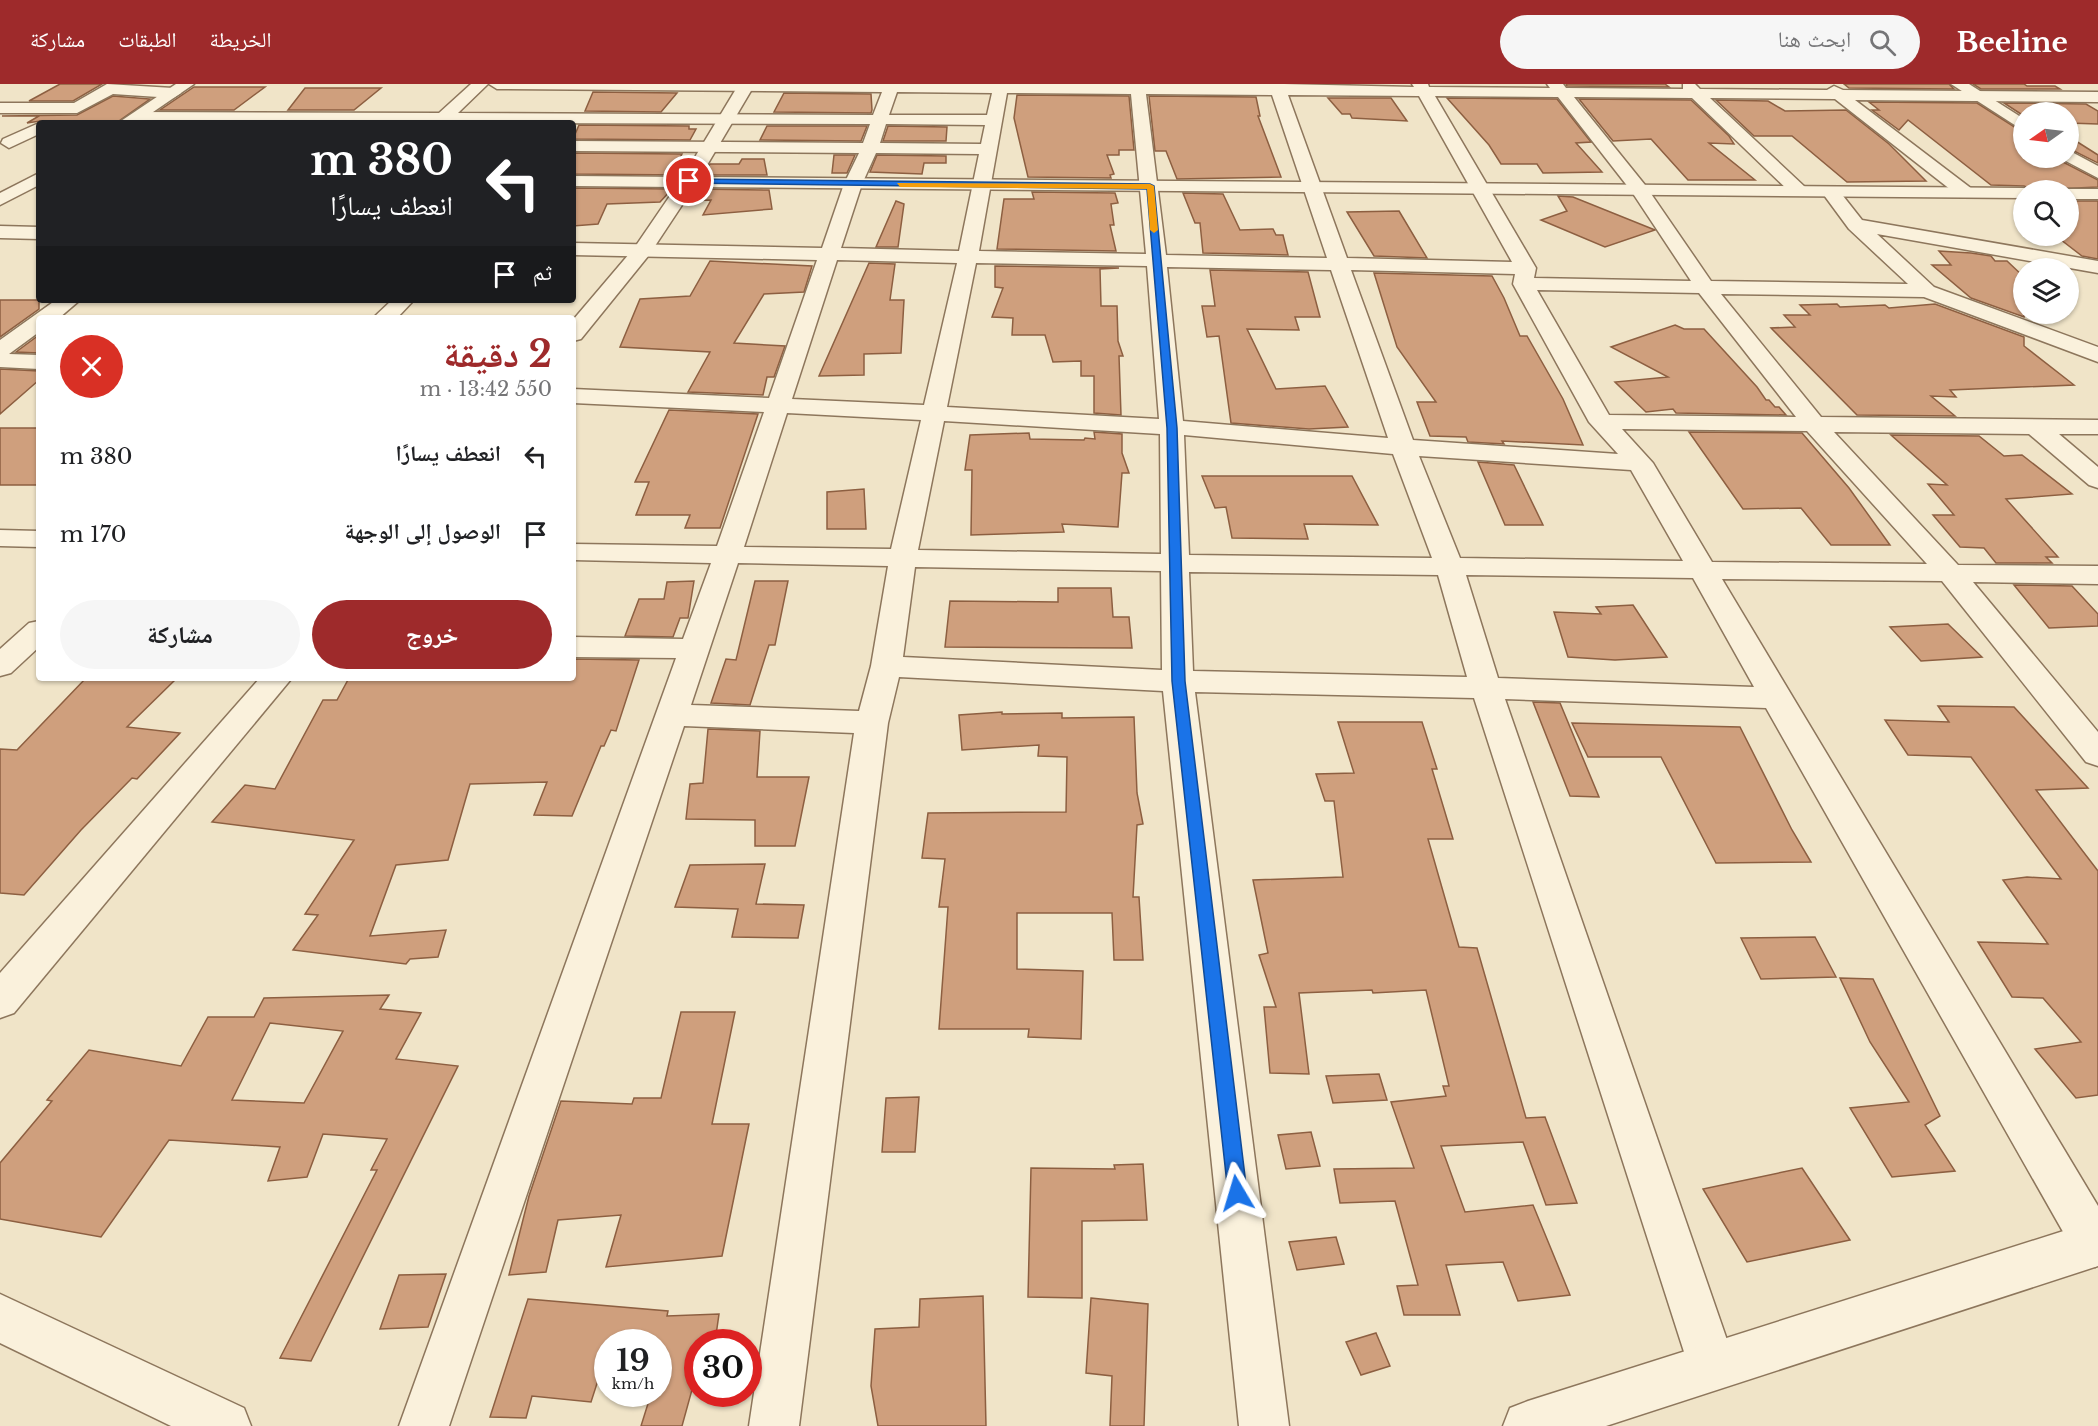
<!DOCTYPE html>
<html lang="ar">
<head>
<meta charset="utf-8">
<style>
  body { margin:0; font-family:"Libre Baskerville","Noto Naskh Arabic",serif; background:#f6f6f6; color:#202124; direction:rtl; height:100vh; display:flex; flex-direction:column; font-size:22px; white-space:nowrap }
  * { box-sizing:border-box; margin:0 }
  p { font-size:20px; color:#757577 }
  .icon { flex:none; width:33px; height:33px; fill:none; stroke:currentColor; stroke-width:2; stroke-linecap:round; stroke-linejoin:round }
  .map { position:relative; flex:1; overflow:hidden; direction:ltr }
  .details { position:absolute; left:36px; top:231px; width:540px; height:366px; display:flex; flex-direction:column; background:#fff; border-radius:6px; box-shadow:0 2px 4px #0004; direction:rtl }
  .details>* { flex:none }
  .hud { position:absolute; left:36px; top:36px; width:540px; height:183px; border-radius:6px; box-shadow:0 2px 4px #0004; direction:rtl; background:#202124; color:#fff; overflow:hidden }
  .needle { width:39px; rotate:256deg }
  .tools { position:absolute; left:2013px; top:18px; display:grid; gap:12px }
  .tools a { display:grid; place-items:center; width:66px; height:66px; border-radius:50%; background:#fff; box-shadow:0 2px 4px #0004; font-size:30px }
  .speed { position:absolute; left:594px; top:1245px; display:flex; gap:12px; font-size:30px; font-weight:700; text-align:center }
  .speed>* { display:grid; place-content:center; width:78px; height:78px; border-radius:50%; background:#fff; box-shadow:0 2px 4px #0004; line-height:1 }
  .speed small { font-size:15px; font-weight:400 }
  .speed .limit { border:9px solid #d22; background:#fff; color:#111 }
  .pin { position:absolute; display:grid; place-items:center; width:51px; height:51px; color:#fff; margin:-26px; border:3px solid #fff; border-radius:50%; box-shadow:0 2px 6px #0007 }
  .me { position:absolute; width:66px; margin:-33px; rotate:353deg; stroke-linejoin:round; filter:drop-shadow(0 0 4px #0008) }
  .turn { display:flex; align-items:center; gap:21px; height:126px; padding:0 24px; font-size:27px }
  .turn .icon { width:78px; height:78px; stroke-width:2.5 }
  .turn b { display:block; font-size:42px; line-height:51px }
  .then { display:flex; align-items:center; height:57px; padding:0 24px; background:#0003; gap:12px; font-size:22px }
  .round { display:grid; place-items:center; flex:none; width:63px; height:63px; border-radius:32px; background:#f6f6f6 }
  .headline { display:flex; align-items:center; justify-content:space-between; height:102px; padding:0 24px }
  h1 { font-size:36px; font-weight:700; line-height:45px; color:#9e2a2b }
  .button { display:flex; gap:12px; margin-top:auto; padding:12px 24px }
  .button a { flex:1; height:69px; border-radius:36px; background:#9e2a2b; color:#fff; font-size:24px; font-weight:700; line-height:69px; text-align:center }
  .button a+a { background:#f6f6f6; color:#202124 }
  ul { padding:0; list-style:none }
  li { display:flex; align-items:center; gap:18px; height:78px; padding:0 24px }
  li div { flex:1 }
  li b { display:block; font-size:22px }
  li em { font-style:normal }
  header { display:flex; align-items:center; gap:36px; box-sizing:border-box; height:84px; padding:0 30px; background:#9e2a2b; color:#fff }
  header strong { font-size:28px }
  nav { display:flex; gap:33px; margin-inline-start:auto; font-size:21px }
  .search { width:420px; height:54px; background:#f6f6f6; display:flex; align-items:center; gap:15px; box-sizing:border-box; padding:0 21px; border-radius:33px; color:#757577; font-size:22px }
  .map>svg:first-child { display:block }
</style>
</head>
<body>
<header>
<strong>Beeline</strong>
<div class="search"><svg class="icon" aria-label="search" viewBox="0 0 24 24"><circle cx="10" cy="10" r="6"/><path d="M15 15l6 6"/></svg>ابحث هنا</div>
<nav><a>الخريطة</a><a>الطبقات</a><a>مشاركة</a></nav>
</header>
<div class="map">
<svg width="2098" height="1342" viewBox="0 0 2098 1342">
  <rect width="100%" height="100%" fill="#f0e4c8"/>
  <g fill="#cf9f7d" stroke="#8d5f41" stroke-width="1.5" fill-rule="evenodd">
    <polygon points="60,0 102,0 73,17 29,17"/>
    <polygon points="1566,0 1665,0 1669,3 1567,2"/>
    <polygon points="1844,0 1949,0 1954,5 1849,4"/>
    <polygon points="1973,0 2024,0 2027,2 2055,2 2060,5 1981,5"/>
    <polygon points="194,3 265,3 234,26 160,26"/>
    <polygon points="305,4 381,4 354,26 288,26"/>
    <polygon points="593,8 677,9 661,28 585,27"/>
    <polygon points="784,9 871,10 872,26 871,29 774,28"/>
    <polygon points="1017,11 1129,12 1134,66 1119,66 1119,71 1107,71 1114,90 1110,91 1111,94 1028,93 1014,34"/>
    <polygon points="113,12 150,15 116,39 41,39 40,37 27,39 39,32 2,32 77,31"/>
    <polygon points="1149,12 1256,13 1260,32 1258,32 1281,93 1177,95 1166,67 1155,67"/>
    <polygon points="1328,14 1391,14 1407,37 1352,34 1350,30 1342,30"/>
    <polygon points="1447,14 1557,15 1591,58 1576,59 1602,88 1543,89 1537,80 1501,80 1489,61"/>
    <polygon points="1579,15 1691,16 1729,52 1734,60 1709,59 1755,96 1688,96 1651,55 1613,57"/>
    <polygon points="1716,16 1768,17 1785,27 1846,26 1889,60 1926,97 1847,98 1792,52 1754,52"/>
    <polygon points="1869,18 1977,19 2024,49 2024,74 2061,74 2061,77 2098,96 2098,103 2033,106 2024,102 1991,101 1908,36 1899,46 1872,26 1879,26"/>
    <polygon points="2004,19 2086,20 2098,27 2098,40 2068,39 2068,28 2024,28 2024,32"/>
    <polygon points="579,41 689,42 689,45 696,45 690,56 573,55"/>
    <polygon points="767,42 867,42 861,57 760,56"/>
    <polygon points="888,42 947,43 946,57 883,57"/>
    <polygon points="2068,52 2098,71 2098,79 2068,64"/>
    <polygon points="573,69 682,70 676,81 688,81 682,91 573,90"/>
    <polygon points="834,71 855,71 847,89 832,89"/>
    <polygon points="877,71 946,72 946,79 924,79 922,90 870,88"/>
    <polygon points="742,75 764,75 767,91 704,91 710,80 739,80"/>
    <polygon points="573,104 672,105 660,118 607,120 598,140 573,142"/>
    <polygon points="695,105 769,106 772,125 703,131 711,116 687,117"/>
    <polygon points="1032,108 1115,109 1118,119 1111,120 1114,141 1110,141 1116,167 997,165 1004,115 1034,115"/>
    <polygon points="1183,109 1223,110 1240,146 1273,145 1276,151 1283,151 1288,171 1203,169 1200,139 1195,139"/>
    <polygon points="1558,112 1573,113 1655,146 1605,163 1541,136 1567,127"/>
    <polygon points="896,117 904,120 898,163 876,163"/>
    <polygon points="2068,117 2098,117 2098,175 2082,172 2056,152 2068,152"/>
    <polygon points="1399,127 1427,174 1374,172 1347,128"/>
    <polygon points="1939,167 1971,169 1991,172 1995,177 2007,177 2024,193 2024,233 1971,214 1932,181 1951,181"/>
    <polygon points="710,177 812,182 804,208 764,210 734,259 785,262 774,293 767,293 763,311 688,308 710,268 620,263 640,215 690,212"/>
    <polygon points="869,179 895,180 890,216 904,216 901,269 864,270 864,291 819,292"/>
    <polygon points="995,182 1119,184 1100,185 1101,222 1117,222 1118,257 1123,272 1119,272 1121,331 1094,329 1094,292 1081,292 1081,277 1053,278 1045,251 1012,251 1013,234 992,233 1003,204 995,203"/>
    <polygon points="1210,186 1308,188 1320,233 1295,233 1299,246 1247,245 1276,305 1325,302 1348,343 1309,345 1231,339 1219,252 1207,253 1202,222 1215,222"/>
    <polygon points="1374,189 1492,192 1504,214 1520,252 1527,252 1563,315 1583,361 1502,357 1504,360 1468,358 1466,353 1430,352 1417,318 1436,318 1397,263"/>
    <polygon points="0,216 39,216 39,225 0,253"/>
    <polygon points="1837,220 1840,223 1885,221 1889,224 1935,220 2024,253 2024,262 2074,301 1950,306 1956,313 1931,312 1955,332 1857,331 1771,244 1795,243 1784,231 1810,231 1800,221"/>
    <polygon points="1675,241 1684,245 1704,245 1757,303 1766,316 1769,316 1775,323 1779,323 1786,331 1676,329 1673,325 1646,328 1615,298 1668,293 1611,263"/>
    <polygon points="39,251 39,269 16,268"/>
    <polygon points="0,285 39,287 39,296 0,330"/>
    <polygon points="669,326 758,330 720,444 685,444 690,431 636,431 649,398 635,398"/>
    <rect x="0" y="344" width="39" height="57"/>
    <polygon points="1094,348 1122,350 1122,369 1129,389 1122,389 1118,443 1062,440 1064,448 971,451 972,386 965,386 970,351 1029,349 1030,355 1084,356 1085,354 1095,355"/>
    <polygon points="1689,348 1802,349 1849,404 1890,461 1831,461 1801,424 1743,425"/>
    <polygon points="1891,351 1979,352 2004,372 2022,371 2072,410 2006,415 2058,473 2046,473 2052,479 1996,479 1984,464 1960,463 1933,431 1954,431 1928,400 1947,401"/>
    <polygon points="1478,378 1514,381 1543,441 1505,441"/>
    <polygon points="1202,392 1352,392 1378,441 1304,440 1308,455 1232,454 1226,423 1215,424"/>
    <polygon points="864,405 866,445 827,445 827,408"/>
    <polygon points="694,497 688,534 680,534 673,553 625,552 639,515 664,515 667,498"/>
    <polygon points="755,497 788,497 775,561 769,561 750,621 711,619 726,575 736,576"/>
    <polygon points="2014,501 2072,502 2098,530 2098,542 2049,544"/>
    <polygon points="1058,504 1111,504 1113,533 1129,533 1132,564 945,563 950,517 1058,518"/>
    <polygon points="1633,521 1667,573 1615,576 1568,573 1554,528 1601,530 1596,523"/>
    <polygon points="1948,540 1982,573 1921,577 1890,543"/>
    <polygon points="573,575 639,576 616,647 611,646 604,662 601,662 572,732 534,731 547,698 470,700 448,776 396,781 370,852 446,846 438,873 410,875 406,880 293,866 318,831 305,830 354,756 212,738 245,701 275,705 323,616 337,616 349,594 573,594"/>
    <polygon points="86,594 177,594 127,643 180,649 137,695 132,694 81,746 24,811 0,809 0,665 17,666"/>
    <polygon points="1533,618 1560,619 1599,713 1570,712"/>
    <polygon points="1938,622 2014,623 2088,704 2036,706 2098,787 2098,1011 2076,1014 2035,965 2081,958 2043,914 2012,913 1978,858 2048,860 2003,796 2027,793 2061,795 1971,673 1908,671 1885,636 1949,638"/>
    <polygon points="1002,628 1002,630 1062,629 1062,634 1134,633 1137,709 1143,740 1137,741 1133,813 1139,813 1143,876 1114,876 1112,829 1017,829 1017,885 1083,887 1081,955 1028,953 1029,945 939,945 948,823 939,823 945,775 922,774 928,729 1066,728 1067,673 1038,672 1039,661 962,666 959,631"/>
    <polygon points="1338,638 1422,638 1437,685 1432,685 1453,755 1428,755 1459,863 1477,864 1526,1034 1545,1033 1577,1119 1546,1121 1523,1058 1441,1062 1465,1128 1533,1121 1570,1211 1518,1217 1503,1178 1446,1181 1460,1231 1404,1231 1397,1202 1418,1201 1395,1117 1340,1119 1334,1085 1414,1084 1391,1018 1446,1012 1443,1002 1449,1002 1426,906 1373,909 1372,906 1299,909 1309,990 1270,989 1264,923 1276,923 1259,871 1268,869 1253,796 1343,793 1334,717 1325,717 1316,690 1354,689"/>
    <polygon points="1572,639 1740,643 1792,746 1811,778 1716,779 1661,673 1588,673"/>
    <polygon points="708,645 760,647 757,693 809,693 795,762 755,762 755,736 686,735 690,700 703,699"/>
    <polygon points="765,780 756,820 804,821 798,854 732,853 738,825 675,823 690,781"/>
    <polygon points="1815,853 1836,893 1761,895 1741,854"/>
    <polygon points="1840,894 1873,895 1940,1032 1925,1041 1955,1087 1892,1093 1850,1024 1909,1018 1870,958"/>
    <path d="M 389,911 L 380,925 L 421,929 L 396,975 L 458,982 L 311,1277 L 280,1274 L 377,1086 L 371,1086 L 387,1055 L 323,1050 L 307,1093 L 268,1097 L 280,1063 L 169,1056 L 101,1153 L 0,1135 L 0,1079 L 52,1017 L 47,1016 L 89,966 L 181,982 L 208,933 L 254,933 L 264,914 ZM 270,939 L 343,947 L 304,1019 L 232,1016 Z"/>
    <polygon points="681,928 735,928 712,1040 749,1040 722,1172 606,1183 621,1131 558,1136 546,1188 509,1191 529,1112 561,1017 632,1020 634,1014 661,1014"/>
    <polygon points="1379,990 1387,1016 1333,1019 1326,992"/>
    <polygon points="919,1013 915,1068 882,1068 886,1014"/>
    <polygon points="1311,1048 1320,1082 1286,1085 1278,1051"/>
    <polygon points="1143,1080 1147,1136 1082,1137 1082,1214 1028,1213 1031,1084 1115,1085 1114,1081"/>
    <polygon points="1802,1084 1850,1156 1747,1178 1703,1105"/>
    <polygon points="1336,1153 1344,1180 1297,1186 1289,1158"/>
    <polygon points="446,1190 428,1243 380,1245 399,1191"/>
    <polygon points="983,1212 986,1342 878,1342 871,1302 875,1245 919,1243 920,1215"/>
    <polygon points="1091,1214 1148,1220 1144,1342 1110,1342 1112,1292 1086,1289"/>
    <polygon points="528,1215 668,1227 667,1232 719,1230 715,1258 698,1258 698,1284 682,1342 641,1342 651,1310 658,1310 658,1258 608,1258 608,1287 601,1287 591,1318 532,1312 526,1334 490,1333"/>
    <polygon points="1376,1249 1390,1282 1361,1291 1346,1258"/>
  </g>
  <g fill="none" stroke-linecap="round" stroke-linejoin="round">
    <defs>
      <g id="minor">
        <polygon points="107,0 173,4 181,9 173,14 113,10 77,29 0,29 0,19 74,19"/>
        <path d="M 471,0 L 488,0 L 458,29 L 873,31 L 882,8 L 497,5 L 489,0 L 1284,0 L 1414,3 L 1412,0 L 1428,0 L 1429,3 L 1550,4 L 1547,0 L 1563,0 L 1566,4 L 1683,5 L 1683,0 L 1695,0 L 1700,5 L 1827,6 L 1834,2 L 1843,6 L 2098,8 L 2098,18 L 1855,16 L 1972,105 L 1975,109 L 1972,113 L 1960,113 L 1835,15 L 1710,14 L 1805,103 L 1808,107 L 1805,111 L 1793,111 L 1692,14 L 1574,13 L 1645,101 L 1711,197 L 1908,200 L 1849,145 L 1821,107 L 1824,103 L 1836,103 L 1862,136 L 2098,177 L 2098,189 L 1877,150 L 1934,203 L 2098,263 L 2098,278 L 1924,213 L 1721,210 L 1821,333 L 2098,336 L 2098,350 L 2059,350 L 2098,383 L 2098,404 L 2089,401 L 2029,350 L 1834,348 L 1958,481 L 2098,482 L 2098,500 L 1973,498 L 2098,648 L 2098,682 L 2086,678 L 1942,497 L 1722,495 L 2098,1122 L 2098,1181 L 2095,1183 L 2079,1176 L 1766,624 L 1505,615 L 1736,1282 L 1728,1299 L 1711,1307 L 1694,1299 L 1474,614 L 1195,608 L 1289,1342 L 1239,1342 L 1163,607 L 899,593 L 888,639 L 799,1342 L 749,1342 L 854,649 L 684,642 L 449,1342 L 399,1342 L 676,574 L 573,573 L 573,553 L 683,555 L 711,479 L 573,476 L 573,460 L 717,462 L 764,328 L 573,319 L 573,305 L 769,314 L 817,176 L 573,171 L 573,159 L 822,164 L 844,100 L 859,69 L 573,67 L 573,57 L 863,59 L 870,40 L 136,38 L 128,33 L 136,28 L 439,29 ZM 897,8 L 992,9 L 987,31 L 889,31 ZM 1007,9 L 1131,10 L 1146,170 L 979,167 ZM 1146,10 L 1272,11 L 1327,174 L 1166,171 ZM 1288,11 L 1419,12 L 1512,178 L 1347,174 ZM 1435,12 L 1558,13 L 1632,108 L 1691,197 L 1534,194 L 1536,184 ZM 886,40 L 985,41 L 981,60 L 880,59 ZM 876,69 L 979,70 L 959,167 L 841,164 L 862,100 ZM 837,176 L 957,179 L 924,321 L 792,315 ZM 976,179 L 1147,182 L 1159,335 L 947,323 ZM 1167,183 L 1331,186 L 1388,354 L 1183,337 ZM 1351,186 L 1515,190 L 1513,200 L 1589,338 L 1618,370 L 1413,356 ZM 1537,206 L 1699,209 L 1796,333 L 1609,331 ZM 787,329 L 921,336 L 891,465 L 744,463 ZM 944,337 L 1160,350 L 1161,470 L 918,466 ZM 1622,345 L 1807,347 L 1927,480 L 1712,478 L 1653,379 ZM 1184,351 L 1393,370 L 1432,474 L 1189,471 ZM 1419,372 L 1631,386 L 1683,477 L 1460,474 ZM 738,479 L 888,482 L 871,582 L 859,627 L 691,621 ZM 915,483 L 1161,487 L 1162,586 L 903,573 ZM 1189,488 L 1438,491 L 1467,593 L 1193,587 ZM 1466,491 L 1693,494 L 1754,603 L 1498,594 Z"/>
        <polygon points="39,39 39,50 9,64 1,59 3,55"/>
        <polygon points="39,89 39,101 0,121 0,109"/>
        <polygon points="0,142 39,143 39,155 0,154"/>
        <polygon points="56,216 80,216 59,234 39,234 39,248 9,270 39,271 39,285 0,283 0,256"/>
        <polygon points="392,216 414,216 397,234 373,234"/>
        <polygon points="0,446 39,447 39,463 0,462"/>
        <polygon points="39,537 39,563 11,589 0,592 0,565 29,539"/>
        <polygon points="0,1210 244,1324 251,1342 171,1342 0,1259"/>
      </g>
      <g id="tertiary">
        <polygon points="176,0 194,0 137,39 118,39"/>
        <polygon points="739,0 755,0 700,93 2024,104 2031,106 2024,106 2024,114 694,103 649,171 581,255 573,257 573,236 635,163 676,103 573,102 573,92 683,93"/>
        <polygon points="1951,0 1969,0 2024,35 2024,47"/>
        <polygon points="2068,66 2098,82 2098,94 2062,75 2068,74"/>
        <polygon points="2068,105 2098,105 2098,115 2068,115 2068,106 2061,106"/>
        <polygon points="260,594 292,594 14,929 0,934 0,889"/>
        <polygon points="2098,1136 2098,1182 1606,1342 1503,1342 1510,1324 1528,1317"/>
      </g>
    </defs>
    <use href="#minor" stroke="#8d765c" stroke-width="3"/>
    <use href="#tertiary" stroke="#8d765c" stroke-width="3"/>
    <use href="#minor" fill="#faf1dc" fill-rule="evenodd"/>
    <use href="#tertiary" fill="#faf1dc" fill-rule="evenodd"/>
  </g>
  <polygon fill="#1a73e8" stroke="#114b97" stroke-width="1.5" points="689,95 1150,100 1154,102 1177,344 1185,597 1247,1109 1244,1116 1237,1118 1231,1116 1228,1109 1172,597 1167,344 1147,105 687,99"/>
  <polygon fill="#f59e0b" points="897,99 1150,100 1154,102 1158,146 1154,149 1150,146 1147,105 900,103"/>
</svg>
<div class="tools">
<a><svg class="needle" viewBox="-14 -14 28 28"><path d="M0-13l5 13h-10z" fill="#e53935"/><path d="M0 13l5-13h-10z" fill="#757577"/></svg></a>
<a><svg class="icon" aria-label="search" viewBox="0 0 24 24"><circle cx="10" cy="10" r="6"/><path d="M15 15l6 6"/></svg></a>
<a><svg class="icon" aria-label="layers" viewBox="0 0 24 24"><path d="M12 4l9 5-9 5-9-5zM3 14l9 5 9-5"/></svg></a>
</div>
<div class="speed"><div>19<small>km/h</small></div><div class="limit">30</div></div>
<div class="pin" style="left:689px;top:97px;background:#d93025"><svg class="icon" aria-label="arrive" viewBox="0 0 24 24"><path d="M6 21V4h12l-3 4 3 4H6"/></svg></div>
<svg class="me" style="left:1237px;top:1109px" viewBox="-20 -20 40 40"><path d="M0-17L14 15 0 8-14 15z" fill="#1a73e8" stroke="#fff" stroke-width="4"/></svg>
<div class="hud">
<div class="turn"><svg class="icon" aria-label="left" viewBox="0 0 24 24"><path d="M17 20v-9H6M10 6l-5 5 5 5"/></svg><div><b>380 m</b>انعطف يسارًا</div></div>
<div class="then">ثم<svg class="icon" aria-label="arrive" viewBox="0 0 24 24"><path d="M6 21V4h12l-3 4 3 4H6"/></svg></div>
</div>
<section class="details">
<div class="headline"><div><h1>2 دقيقة</h1><p>550 m · 13:42</p></div><a class="round" style="background:#d93025;color:#fff"><svg class="icon" aria-label="close" viewBox="0 0 24 24"><path d="M6 6l12 12M18 6L6 18"/></svg></a></div>
<ul>
<li><svg class="icon" aria-label="left" viewBox="0 0 24 24"><path d="M17 20v-9H6M10 6l-5 5 5 5"/></svg><div><b>انعطف يسارًا</b></div><em>380 m</em></li>
<li><svg class="icon" aria-label="arrive" viewBox="0 0 24 24"><path d="M6 21V4h12l-3 4 3 4H6"/></svg><div><b>الوصول إلى الوجهة</b></div><em>170 m</em></li>
</ul>
<div class="button"><a>خروج</a><a>مشاركة</a></div>
</section>
</div>
</body>
</html>
